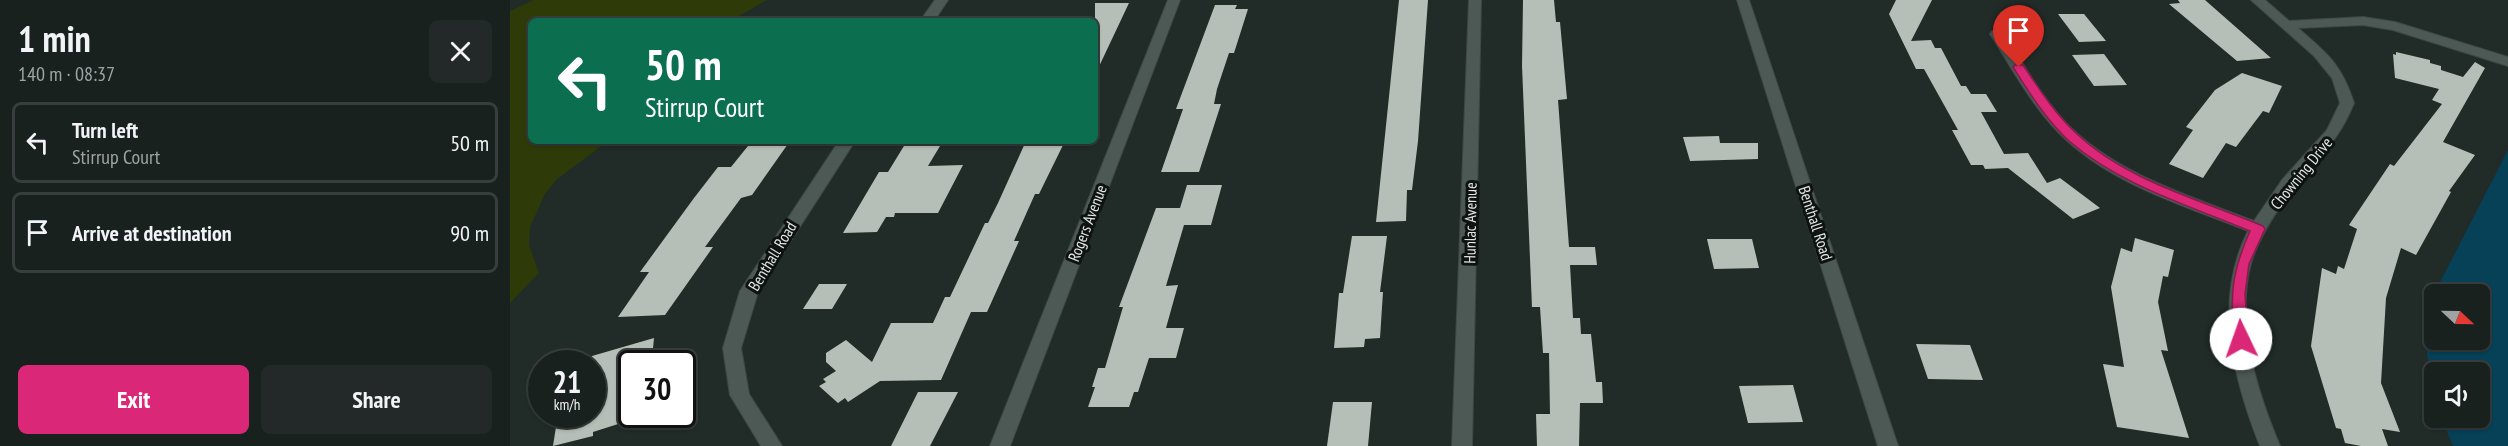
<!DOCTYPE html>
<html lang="en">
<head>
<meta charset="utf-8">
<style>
  body { margin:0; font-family:"PT Sans Narrow",sans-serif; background:#222928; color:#f1f3f6; height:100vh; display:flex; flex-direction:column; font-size:22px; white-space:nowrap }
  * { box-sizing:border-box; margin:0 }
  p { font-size:20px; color:#9fa3a4 }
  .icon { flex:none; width:33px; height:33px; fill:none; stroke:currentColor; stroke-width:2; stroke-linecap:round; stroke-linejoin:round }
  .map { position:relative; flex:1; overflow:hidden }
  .side { display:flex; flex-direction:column; background:#19211f; width:510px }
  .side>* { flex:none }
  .banner { position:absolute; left:18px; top:18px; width:570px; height:126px; border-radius:9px; box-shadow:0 2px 4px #0004,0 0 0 2px #373e3d; background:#0b6e4f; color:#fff; overflow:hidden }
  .needle { width:39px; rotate:112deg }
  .buttons { position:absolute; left:1914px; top:284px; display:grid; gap:12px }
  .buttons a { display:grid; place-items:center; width:66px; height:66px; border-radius:9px; background:#19211f; box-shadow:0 2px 4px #0004,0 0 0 2px #373e3d; font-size:30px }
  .speed { position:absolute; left:18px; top:350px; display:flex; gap:12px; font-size:30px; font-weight:700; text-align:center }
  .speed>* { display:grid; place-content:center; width:78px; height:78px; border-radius:50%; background:#19211f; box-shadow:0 2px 4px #0004,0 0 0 2px #373e3d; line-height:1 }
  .speed small { font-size:15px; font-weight:400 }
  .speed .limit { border:3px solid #111; border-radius:9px; background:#fff; color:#111 }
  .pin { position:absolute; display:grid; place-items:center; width:51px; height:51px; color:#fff; margin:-62px -26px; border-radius:50% 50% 50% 0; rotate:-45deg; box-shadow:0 0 6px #0007 }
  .pin .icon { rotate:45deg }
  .me { position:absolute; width:66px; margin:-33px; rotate:357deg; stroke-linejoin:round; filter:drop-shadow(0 0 4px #0008) }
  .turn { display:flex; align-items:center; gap:21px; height:126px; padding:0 18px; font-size:27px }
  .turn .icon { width:78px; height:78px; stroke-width:2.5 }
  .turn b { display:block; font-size:42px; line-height:51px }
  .round { display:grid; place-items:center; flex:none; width:63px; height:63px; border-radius:9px; background:#222928 }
  .headline { display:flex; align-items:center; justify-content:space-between; height:102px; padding:0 18px }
  h1 { font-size:36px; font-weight:600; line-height:45px }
  .button { display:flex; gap:12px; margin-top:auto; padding:12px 18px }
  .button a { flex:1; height:69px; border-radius:9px; background:#db2777; color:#fff; font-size:24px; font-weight:600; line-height:69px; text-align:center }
  .button a+a { background:#222928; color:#f1f3f6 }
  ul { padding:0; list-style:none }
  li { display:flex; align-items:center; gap:18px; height:81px; margin:0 12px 9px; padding:0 6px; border:3px solid #373e3d; border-radius:9px }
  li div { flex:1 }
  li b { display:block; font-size:22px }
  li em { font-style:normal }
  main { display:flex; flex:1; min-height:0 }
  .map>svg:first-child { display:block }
</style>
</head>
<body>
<main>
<section class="side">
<div class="headline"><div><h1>1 min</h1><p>140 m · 08:37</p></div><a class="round"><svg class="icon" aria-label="close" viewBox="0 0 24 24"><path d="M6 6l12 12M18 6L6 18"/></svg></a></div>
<ul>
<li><svg class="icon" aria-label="left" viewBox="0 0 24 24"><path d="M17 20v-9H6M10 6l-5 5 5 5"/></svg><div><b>Turn left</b><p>Stirrup Court</p></div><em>50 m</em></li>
<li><svg class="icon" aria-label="arrive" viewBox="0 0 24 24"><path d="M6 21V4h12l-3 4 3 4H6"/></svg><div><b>Arrive at destination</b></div><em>90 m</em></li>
</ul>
<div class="button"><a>Exit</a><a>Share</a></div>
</section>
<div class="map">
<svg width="1998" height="446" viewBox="0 0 1998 446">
  <rect width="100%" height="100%" fill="#212c29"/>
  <polygon fill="#2f3a09" points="24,0 257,0 220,21 21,21 21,141 98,141 46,180 35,194 20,227 19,245 29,273 0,303 0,11"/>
  <path fill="#064157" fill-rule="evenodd" d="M 1998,150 L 1998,446 L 1943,446 L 1931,417 L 1970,417 L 1970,372 L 1924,372 L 1924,390 L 1914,337 L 1923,296 ZM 1924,294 L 1970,294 L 1970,339 L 1924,339 Z"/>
  <g fill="#b6bfb7">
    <polygon points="889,0 918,0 908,141 902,190 897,190 896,221 866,222"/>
    <polygon points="1013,0 1044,0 1046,22 1050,22 1057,99 1048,100 1059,247 1085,247 1087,265 1060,265 1063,318 1070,318 1071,334 1081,334 1086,382 1092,382 1093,403 1070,403 1069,446 1027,446 1026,414 1040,414 1039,353 1033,353 1030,307 1022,307 1012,66"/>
    <polygon points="1386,0 1422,0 1401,41 1421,40 1425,48 1431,48 1451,86 1456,86 1461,94 1476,94 1487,112 1471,112 1494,154 1518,153 1537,183 1550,178 1590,208 1563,219 1498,168 1475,169 1473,165 1461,165 1442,130 1448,130 1414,69 1406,69 1379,14"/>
    <polygon points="1668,0 1695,0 1761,58 1727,61 1659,4 1670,3"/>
    <polygon points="585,3 619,3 585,75"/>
    <polygon points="705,5 727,5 725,9 738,9 724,53 719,53 707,89 704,104 711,104 689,172 651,172 673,109 666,109"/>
    <polygon points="1548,14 1574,14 1596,41 1569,42"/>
    <polygon points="1886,52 1920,60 1920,63 1931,66 1931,70 1953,77 1965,62 1975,68 1933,142 1965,155 1939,191 1941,192 1906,255 1891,248 1876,298 1871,383 1890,432 1872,429 1878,446 1851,446 1835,443 1831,429 1826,428 1801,346 1812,268 1826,274 1828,266 1834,269 1847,229 1839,225 1880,164 1884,166 1932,104 1922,100 1929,89 1885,78 1883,54 1886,55"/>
    <polygon points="1594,54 1617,85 1584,86 1562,55"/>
    <polygon points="1732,73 1772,86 1759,113 1753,111 1726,147 1716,143 1693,178 1659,164 1683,130 1676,127 1705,90"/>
    <polygon points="1209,136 1210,143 1248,143 1248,159 1180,161 1173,137"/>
    <polygon points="242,141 280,141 242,195 231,198 195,247 203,247 155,315 108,317 139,272 130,272 184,198 208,167 221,167"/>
    <polygon points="397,141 433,141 418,166 453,165 428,213 385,213 384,217 376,217 367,232 333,233 369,172 378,172"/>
    <polygon points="516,141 555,141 529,194 525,194 504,241 509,241 477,312 461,312 431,380 370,381 338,402 335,398 328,403 309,386 316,382 313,379 326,371 316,362 316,353 336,340 362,362 381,323 423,323 435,297 440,297 475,223 478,223 488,203"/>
    <polygon points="677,185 712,185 701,225 674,225 656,286 668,285 656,328 674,328 666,358 639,358 628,392 624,392 619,407 578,407 585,387 582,387 588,368 595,368 613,307 609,307 646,208 670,208"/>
    <polygon points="842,236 877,236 870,292 873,292 870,338 855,339 854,347 824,348 829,293 833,293"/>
    <polygon points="1625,238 1664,250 1658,277 1653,276 1648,302 1658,351 1651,350 1679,438 1607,427 1593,364 1614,367 1601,287 1611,248 1622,252"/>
    <polygon points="1197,239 1242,239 1249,268 1204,269"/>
    <polygon points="309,284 337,284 322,309 293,309"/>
    <polygon points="144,338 142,359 122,363 122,414 127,414 127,418 83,432 83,436 43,446 48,414 82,414 82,356"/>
    <polygon points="1406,344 1460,345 1473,380 1418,379"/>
    <polygon points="1283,385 1293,422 1238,423 1229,386"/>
    <polygon points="408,392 448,392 420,446 381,446"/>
    <polygon points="823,402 862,402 858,446 817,446"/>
  </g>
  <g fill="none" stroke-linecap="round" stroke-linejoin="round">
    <defs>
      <g id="minor">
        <polygon points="425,0 438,0 424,21 410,21"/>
        <polygon points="658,0 670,0 500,446 480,446"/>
        <polygon points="959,0 971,0 962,446 942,446"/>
        <polygon points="1227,0 1239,0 1388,446 1368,446"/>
        <path d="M 1741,0 L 1755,0 L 1779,21 L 1853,17 L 1885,22 L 1998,57 L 1998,66 L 1883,30 L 1853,25 L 1788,28 C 1818,54 1832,65 1844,103 C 1827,145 1807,157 1781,191 C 1765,213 1749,237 1741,263 C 1725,323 1747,391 1770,446 L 1750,446 C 1723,378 1703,300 1738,231 C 1673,205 1599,184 1548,132 C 1521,104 1501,67 1480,34 L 1482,31 L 1492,31 C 1513,63 1531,97 1558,125 C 1608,175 1680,196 1744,221 L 1772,180 L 1817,130 L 1830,103 L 1822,78 L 1804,56 Z"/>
        <polygon points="329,141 345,141 248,292 231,348 239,394 272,446 251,446 220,395 213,348 230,291"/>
      </g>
    </defs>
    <use href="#minor" stroke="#3e4744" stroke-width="2"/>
    <use href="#minor" fill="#4c5955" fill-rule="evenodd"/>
  </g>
  <path fill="#db2777" stroke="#8e194d" stroke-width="1.5" d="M 1505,65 L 1513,65 C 1529,89 1545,114 1567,134 C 1617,181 1691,200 1753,226 L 1755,229 L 1739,264 L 1735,294 L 1738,339 L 1736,343 L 1731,345 L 1723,339 C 1721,293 1721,274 1740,231 C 1678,205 1610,185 1559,141 C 1536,120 1519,92 1503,67 Z"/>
  <g text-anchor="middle" stroke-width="6" stroke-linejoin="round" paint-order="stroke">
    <g font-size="16" fill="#e1e8e6" stroke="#0e1311">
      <text transform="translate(1791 173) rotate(-51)" y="6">Chowning Drive</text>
      <text transform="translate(577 223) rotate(-69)" y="6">Rogers Avenue</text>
      <text transform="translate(960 223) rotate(-89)" y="6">Hunlac Avenue</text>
      <text transform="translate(1306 223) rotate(72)" y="6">Benthall Road</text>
      <text transform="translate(262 256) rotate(-59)" y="6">Benthall Road</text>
    </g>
  </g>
</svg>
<div class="buttons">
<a><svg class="needle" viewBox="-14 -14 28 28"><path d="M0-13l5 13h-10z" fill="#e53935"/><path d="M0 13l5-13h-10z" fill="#9fa3a4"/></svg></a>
<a><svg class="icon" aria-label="sound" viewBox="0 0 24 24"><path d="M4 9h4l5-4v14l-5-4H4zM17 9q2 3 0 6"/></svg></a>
</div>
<div class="speed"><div>21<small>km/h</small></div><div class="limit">30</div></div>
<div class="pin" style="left:1509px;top:67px;background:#d93025"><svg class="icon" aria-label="arrive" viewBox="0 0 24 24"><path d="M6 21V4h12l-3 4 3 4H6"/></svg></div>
<svg class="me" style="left:1731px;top:339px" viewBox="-20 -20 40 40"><circle r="19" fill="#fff"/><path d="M0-13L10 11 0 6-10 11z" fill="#db2777"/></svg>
<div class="banner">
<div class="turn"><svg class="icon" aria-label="left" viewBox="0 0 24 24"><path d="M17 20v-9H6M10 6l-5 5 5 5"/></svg><div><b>50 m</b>Stirrup Court</div></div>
</div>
</div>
</main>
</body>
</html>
